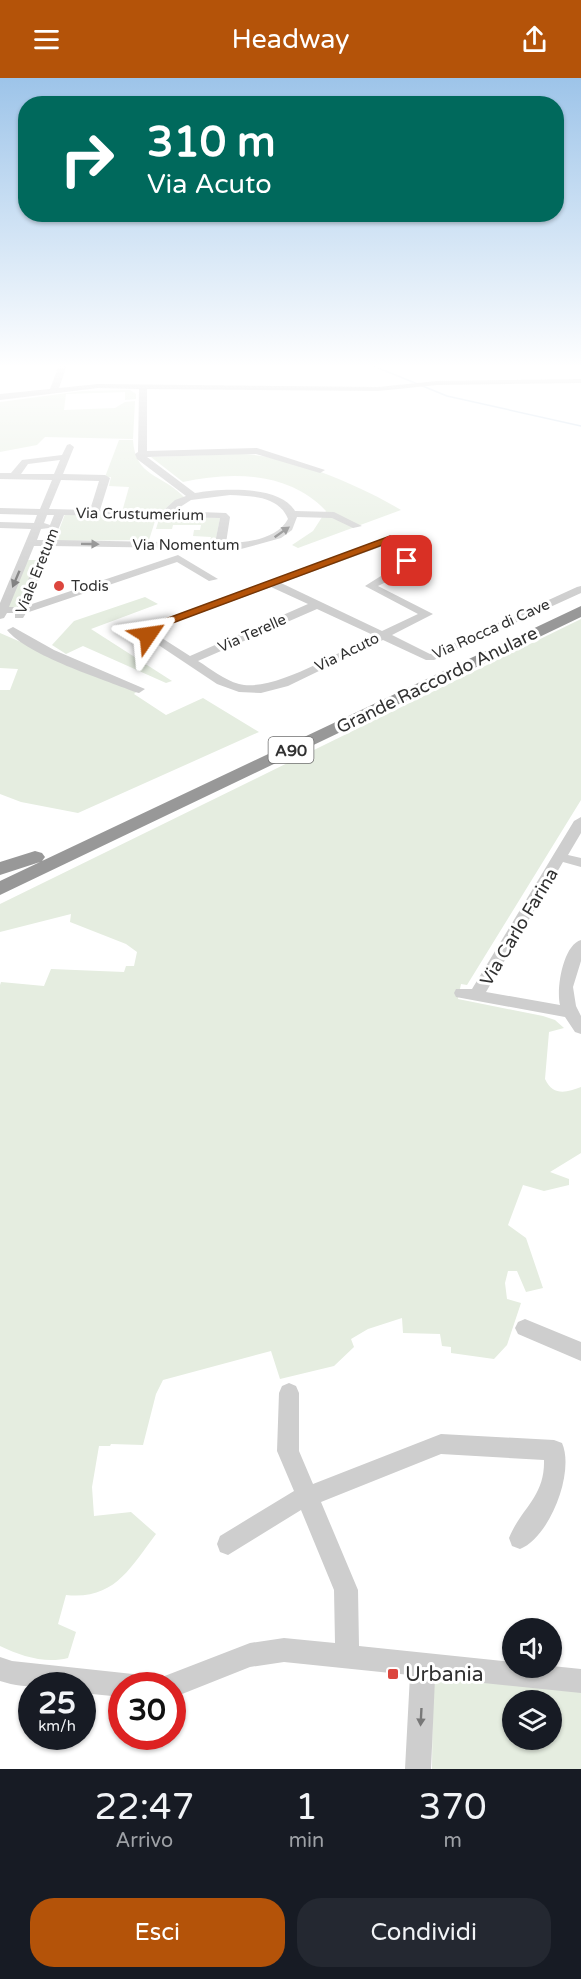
<!DOCTYPE html>
<html lang="it">
<head>
<meta charset="utf-8">
<style>
  body { margin:0; font-family:"Varela Round",sans-serif; background:#242831; color:#f1f3f6; height:100vh; display:flex; flex-direction:column; font-size:22px; white-space:nowrap }
  * { box-sizing:border-box; margin:0 }
  p { font-size:20px; color:#9ea1a6 }
  .icon { flex:none; width:33px; height:33px; fill:none; stroke:currentColor; stroke-width:2; stroke-linecap:round; stroke-linejoin:round }
  .map { position:relative; height:1691px; overflow:hidden }
  .details { display:flex; flex-direction:column; background:#171b24; flex:1 }
  .details>* { flex:none }
  .banner { position:absolute; left:18px; top:18px; width:546px; height:126px; border-radius:24px; box-shadow:0 2px 4px #0004; background:#00695c; color:#fff; overflow:hidden }
  .tools { position:absolute; left:502px; top:1540px; display:grid; gap:12px }
  .tools a { display:grid; place-items:center; width:60px; height:60px; border-radius:50%; background:#171b24; box-shadow:0 2px 4px #0004; font-size:30px }
  .speed { position:absolute; left:18px; top:1594px; display:flex; gap:12px; font-size:30px; font-weight:700; text-align:center }
  .speed>* { display:grid; place-content:center; width:78px; height:78px; border-radius:50%; background:#171b24; box-shadow:0 2px 4px #0004; line-height:1 }
  .speed small { font-size:15px; font-weight:400 }
  .speed .limit { border:9px solid #d22; background:#fff; color:#111 }
  .pin { position:absolute; display:grid; place-items:center; width:51px; height:51px; color:#fff; margin:-26px; border-radius:12px; box-shadow:0 3px 9px #0006 }
  .me { position:absolute; width:66px; margin:-33px; rotate:58deg; stroke-linejoin:round; filter:drop-shadow(0 0 4px #0008) }
  .turn { display:flex; align-items:center; gap:21px; height:126px; padding:0 30px; font-size:27px }
  .turn .icon { width:78px; height:78px; stroke-width:2.5 }
  .turn b { display:block; font-size:42px; line-height:51px }
  .eta { display:flex; justify-content:space-evenly; align-items:center; height:102px; text-align:center }
  .eta b { font-size:36px; font-weight:600; line-height:42px }
  .action { display:flex; gap:12px; margin-top:auto; padding:12px 30px }
  .action a { flex:1; height:69px; border-radius:24px; background:#b45309; color:#fff; font-size:24px; font-weight:600; line-height:69px; text-align:center }
  .action a+a { background:#242831; color:#f1f3f6 }
  header { display:flex; justify-content:space-between; align-items:center; height:78px; padding:0 30px; background:#b45309; color:#fff; font-size:27px; font-weight:600 }
  .map>svg:first-child { display:block }
</style>
</head>
<body>
<header><svg class="icon" aria-label="menu" viewBox="0 0 24 24"><path d="M4 6h16M4 12h16M4 18h16"/></svg>Headway<svg class="icon" aria-label="share" viewBox="0 0 24 24"><path d="M12 15V3M7 8l5-5 5 5M5 13v7h14v-7"/></svg></header>
<div class="map">
<svg width="581" height="1691" viewBox="0 0 581 1691">
  <rect width="100%" height="100%" fill="#fff"/>
  <g fill="#e5ede0" fill-rule="evenodd">
    <polygon points="130,312 136,316 136,321 125,322 125,314 66,316 64,332 115,330 125,324 135,323 133,361 45,359 37,367 0,374 0,324 83,313"/>
    <path d="M 119,362 L 133,362 C 135,399 162,396 184,419 L 160,434 L 122,434 L 129,409 L 109,408 L 111,399 L 105,399 Z"/>
    <path d="M 239,376 C 287,376 360,407 401,432 L 298,470 L 292,467 L 313,453 L 326,433 C 290,394 232,393 183,404 L 151,379 Z"/>
    <polygon points="65,436 132,438 132,440 156,440 149,462 55,463"/>
    <polygon points="166,438 220,440 215,466 173,465 210,463 211,459 193,458 194,452 200,452 201,447 173,447 172,451 156,451 159,441"/>
    <polygon points="27,482 39,482 19,531 6,530"/>
    <polygon points="145,519 158,526 91,551 172,603 166,605 83,568 66,576 52,567 74,543"/>
    <path d="M 581,541 L 581,722 L 467,907 L 461,906 L 458,921 L 543,938 L 555,942 L 564,950 L 549,954 L 545,1001 C 553,1018 566,1015 581,1009 L 581,1075 L 550,1094 L 569,1101 L 569,1107 L 544,1113 L 523,1107 L 508,1147 L 526,1160 L 543,1210 L 526,1214 L 517,1193 L 508,1193 L 505,1205 L 507,1221 L 521,1225 L 507,1267 L 494,1281 L 451,1275 L 451,1269 L 442,1268 L 440,1256 L 403,1255 L 402,1240 L 368,1251 L 351,1261 L 354,1269 L 334,1288 L 280,1301 L 271,1273 L 163,1302 L 156,1316 L 143,1367 L 111,1366 L 110,1368 L 99,1368 L 92,1409 L 94,1438 L 131,1434 L 156,1456 C 130,1490 115,1522 66,1517 L 58,1546 L 76,1554 L 68,1580 C 45,1586 21,1578 0,1568 L 0,907 L 1,904 L 44,908 L 51,891 L 124,894 L 126,888 L 134,888 L 137,874 L 126,866 L 70,844 L 71,836 L 0,854 L 0,826 Z"/>
    <polygon points="0,555 136,614 134,616 166,637 203,620 259,654 78,735 21,724 0,716 0,612 10,612 18,591 0,590"/>
    <path d="M 433,1595 L 581,1610 L 581,1691 L 432,1691 ZM 513,1623 L 552,1623 L 552,1662 L 513,1662 Z"/>
  </g>
  <g fill="none" stroke-linecap="round" stroke-linejoin="round">
    <polyline stroke="#cddceb" stroke-width="1.5" points="371,287 447,318 581,348"/>
    <g fill="#cecece" fill-rule="evenodd">
      <path d="M 59,287 L 67,287 L 59,310 L 98,306 L 378,309 L 437,303 L 581,301 L 581,305 L 437,307 L 378,313 L 147,311 L 147,373 L 257,370 L 325,392 L 320,395 L 256,376 L 147,379 L 195,415 C 220,410 281,407 295,433 L 334,434 L 362,448 L 353,450 L 332,440 L 297,439 L 292,452 L 281,460 L 241,471 L 52,468 L 29,527 L 178,477 L 218,501 L 209,503 L 177,484 L 26,535 L 23,540 L 15,540 L 15,535 L 7,535 L 4,540 L 0,541 L 0,525 L 31,451 L 0,450 L 0,444 L 34,445 L 37,437 L 0,436 L 0,430 L 40,431 L 52,402 L 0,401 L 0,395 L 11,395 L 22,382 L 62,377 L 67,367 L 70,366 L 74,369 L 63,396 L 105,397 L 110,400 L 100,432 L 163,433 L 175,422 L 186,418 L 137,381 L 135,376 L 138,374 L 139,311 L 98,310 L 0,322 L 0,316 L 50,311 ZM 60,382 L 54,396 L 21,396 L 28,386 ZM 61,402 L 99,403 L 90,432 L 49,431 ZM 230,417 C 252,418 279,418 288,441 C 277,461 247,465 226,465 L 230,439 L 226,435 L 174,433 L 191,422 ZM 47,437 L 54,437 L 50,447 L 44,445 ZM 64,437 L 220,440 L 215,465 L 54,462 ZM 49,450 L 44,462 L 37,462 L 41,451 ZM 34,468 L 42,468 L 17,529 L 9,529 Z"/>
      <path d="M 394,457 L 408,464 L 410,487 L 402,496 L 378,508 L 433,536 L 392,557 L 430,576 L 577,509 L 581,508 L 581,515 L 434,582 L 426,582 L 383,562 L 288,608 L 261,615 L 239,614 L 217,606 L 142,556 L 145,550 L 151,546 ZM 394,464 L 398,466 L 400,486 L 365,508 L 418,536 L 382,553 L 281,505 ZM 271,509 L 308,526 L 190,578 L 154,555 L 159,550 ZM 317,531 L 373,557 C 341,573 273,615 239,606 C 224,602 211,591 198,583 Z"/>
      <path d="M 13,549 L 54,572 L 145,611 L 139,615 L 135,614 C 103,601 28,578 7,552 Z"/>
      <path d="M 581,739 L 581,755 L 568,777 L 581,780 L 581,789 L 563,784 L 486,914 L 560,927 C 556,911 563,867 581,862 L 581,883 L 573,909 L 576,928 L 581,938 L 581,956 L 575,954 L 565,939 L 456,919 L 454,915 L 456,911 L 472,911 L 574,743 Z"/>
      <polygon points="525,1241 581,1264 581,1283 518,1256 515,1250 518,1244"/>
      <path d="M 289,1305 L 296,1308 L 299,1315 L 299,1373 L 313,1406 L 441,1356 L 554,1362 L 562,1365 C 575,1394 550,1459 520,1471 L 512,1468 L 509,1460 C 521,1430 545,1419 544,1382 L 441,1376 L 321,1424 L 358,1512 L 359,1568 L 513,1584 L 513,1590 L 552,1590 L 552,1588 L 581,1591 L 581,1615 L 435,1600 L 431,1691 L 405,1691 L 410,1597 L 284,1584 L 250,1589 L 172,1620 L 172,1608 L 159,1608 L 162,1599 L 250,1565 L 284,1560 L 335,1565 L 334,1512 L 301,1432 L 228,1477 L 220,1474 L 217,1466 L 220,1458 L 294,1413 L 277,1373 L 279,1315 L 282,1308 Z"/>
      <path d="M 0,1579 L 12,1583 L 133,1596 L 142,1599 L 145,1608 L 122,1608 L 122,1619 L 82,1615 L 82,1608 C 54,1608 27,1612 0,1603 Z"/>
    </g>
    <polygon fill="#989898" fill-rule="evenodd" points="581,528 581,539 0,817 0,803 40,784 0,797 0,784 35,773 42,775 45,779 42,783"/>
  </g>
  <defs><path id="oneway-solid" d="M-6-.8H1V-3.2L6.5 0L1 3.2V.8H-6Z" transform="scale(1.5)"/></defs>
  <g fill="#787878">
    <use href="#oneway-solid" transform="translate(282 454) rotate(-35)"/>
    <use href="#oneway-solid" transform="translate(90 466) rotate(1)"/>
    <use href="#oneway-solid" transform="translate(16 501) rotate(113)"/>
    <use href="#oneway-solid" transform="translate(421 1639) rotate(93)"/>
  </g>
  <linearGradient id="sky" x2="0" y2="1"><stop stop-color="#9dc4e9"/><stop offset="0.55" stop-color="#fff"/><stop offset="1" stop-color="#fff" stop-opacity="0"/></linearGradient>
  <rect width="581" height="524" fill="url(#sky)"/>
  <polygon fill="#b45309" stroke="#753606" stroke-width="1.5" points="390,458 406,462 410,485 403,485 399,465 393,463 159,550 154,553 152,559 143,557 145,550 152,546"/>
  <g fill="#dc463e" stroke="#fff" stroke-width="2">
    <circle cx="59" cy="508" r="6"/>
    <rect x="387" y="1590" width="12" height="12" rx="3"/>
  </g>
  <g text-anchor="middle" stroke-width="6" stroke-linejoin="round" paint-order="stroke">
    <g font-size="15" fill="#313131" stroke="#fff">
      <text transform="translate(140 436) rotate(1)" y="5">Via Crustumerium</text>
      <text x="186" y="472">Via Nomentum</text>
      <text transform="translate(37 493) rotate(-68)" y="5">Viale Eretum</text>
      <text transform="translate(491 551) rotate(-24)" y="5">Via Rocca di Cave</text>
      <text transform="translate(252 555) rotate(-24)" y="5">Via Terelle</text>
      <text transform="translate(347 574) rotate(-26)" y="5">Via Acuto</text>
    </g>
    <g font-size="15" fill="#313131" stroke="#fff" text-anchor="start">
      <text x="71" y="513">Todis</text>
    </g>
    <rect fill="#fff" stroke="#6f6f6f" stroke-width="1.5" x="268.5" y="659" width="45" height="26" rx="4.5"/>
    <g font-size="16" font-weight="bold" fill="#313131">
      <text x="291" y="678">A90</text>
    </g>
    <g font-size="18" fill="#313131" stroke="#fff">
      <text transform="translate(437 602) rotate(-26)" y="6">Grande Raccordo Anulare</text>
      <text transform="translate(519 849) rotate(-59)" y="6">Via Carlo Farina</text>
    </g>
    <g font-size="21" fill="#313131" stroke="#fff" text-anchor="start">
      <text x="405" y="1603">Urbania</text>
    </g>
  </g>
</svg>
<div class="tools">
<a><svg class="icon" aria-label="sound" viewBox="0 0 24 24"><path d="M4 9h4l5-4v14l-5-4H4zM17 9q2 3 0 6"/></svg></a>
<a><svg class="icon" aria-label="layers" viewBox="0 0 24 24"><path d="M12 4l9 5-9 5-9-5zM3 14l9 5 9-5"/></svg></a>
</div>
<div class="speed"><div>25<small>km/h</small></div><div class="limit">30</div></div>
<div class="pin" style="left:407px;top:483px;background:#d93025"><svg class="icon" aria-label="arrive" viewBox="0 0 24 24"><path d="M6 21V4h12l-3 4 3 4H6"/></svg></div>
<svg class="me" style="left:148px;top:557px" viewBox="-20 -20 40 40"><path d="M0-17L14 15 0 8-14 15z" fill="#b45309" stroke="#fff" stroke-width="4"/></svg>
<div class="banner">
<div class="turn"><svg class="icon" aria-label="right" viewBox="0 0 24 24"><path d="M7 20v-9h11M14 6l5 5-5 5"/></svg><div><b>310 m</b>Via Acuto</div></div>
</div>
</div>
<section class="details">
<div class="eta">
<div><b>22:47</b><p>Arrivo</p></div>
<div><b>1</b><p>min</p></div>
<div><b>370</b><p>m</p></div>
</div>
<div class="action"><a>Esci</a><a>Condividi</a></div>
</section>
</body>
</html>
